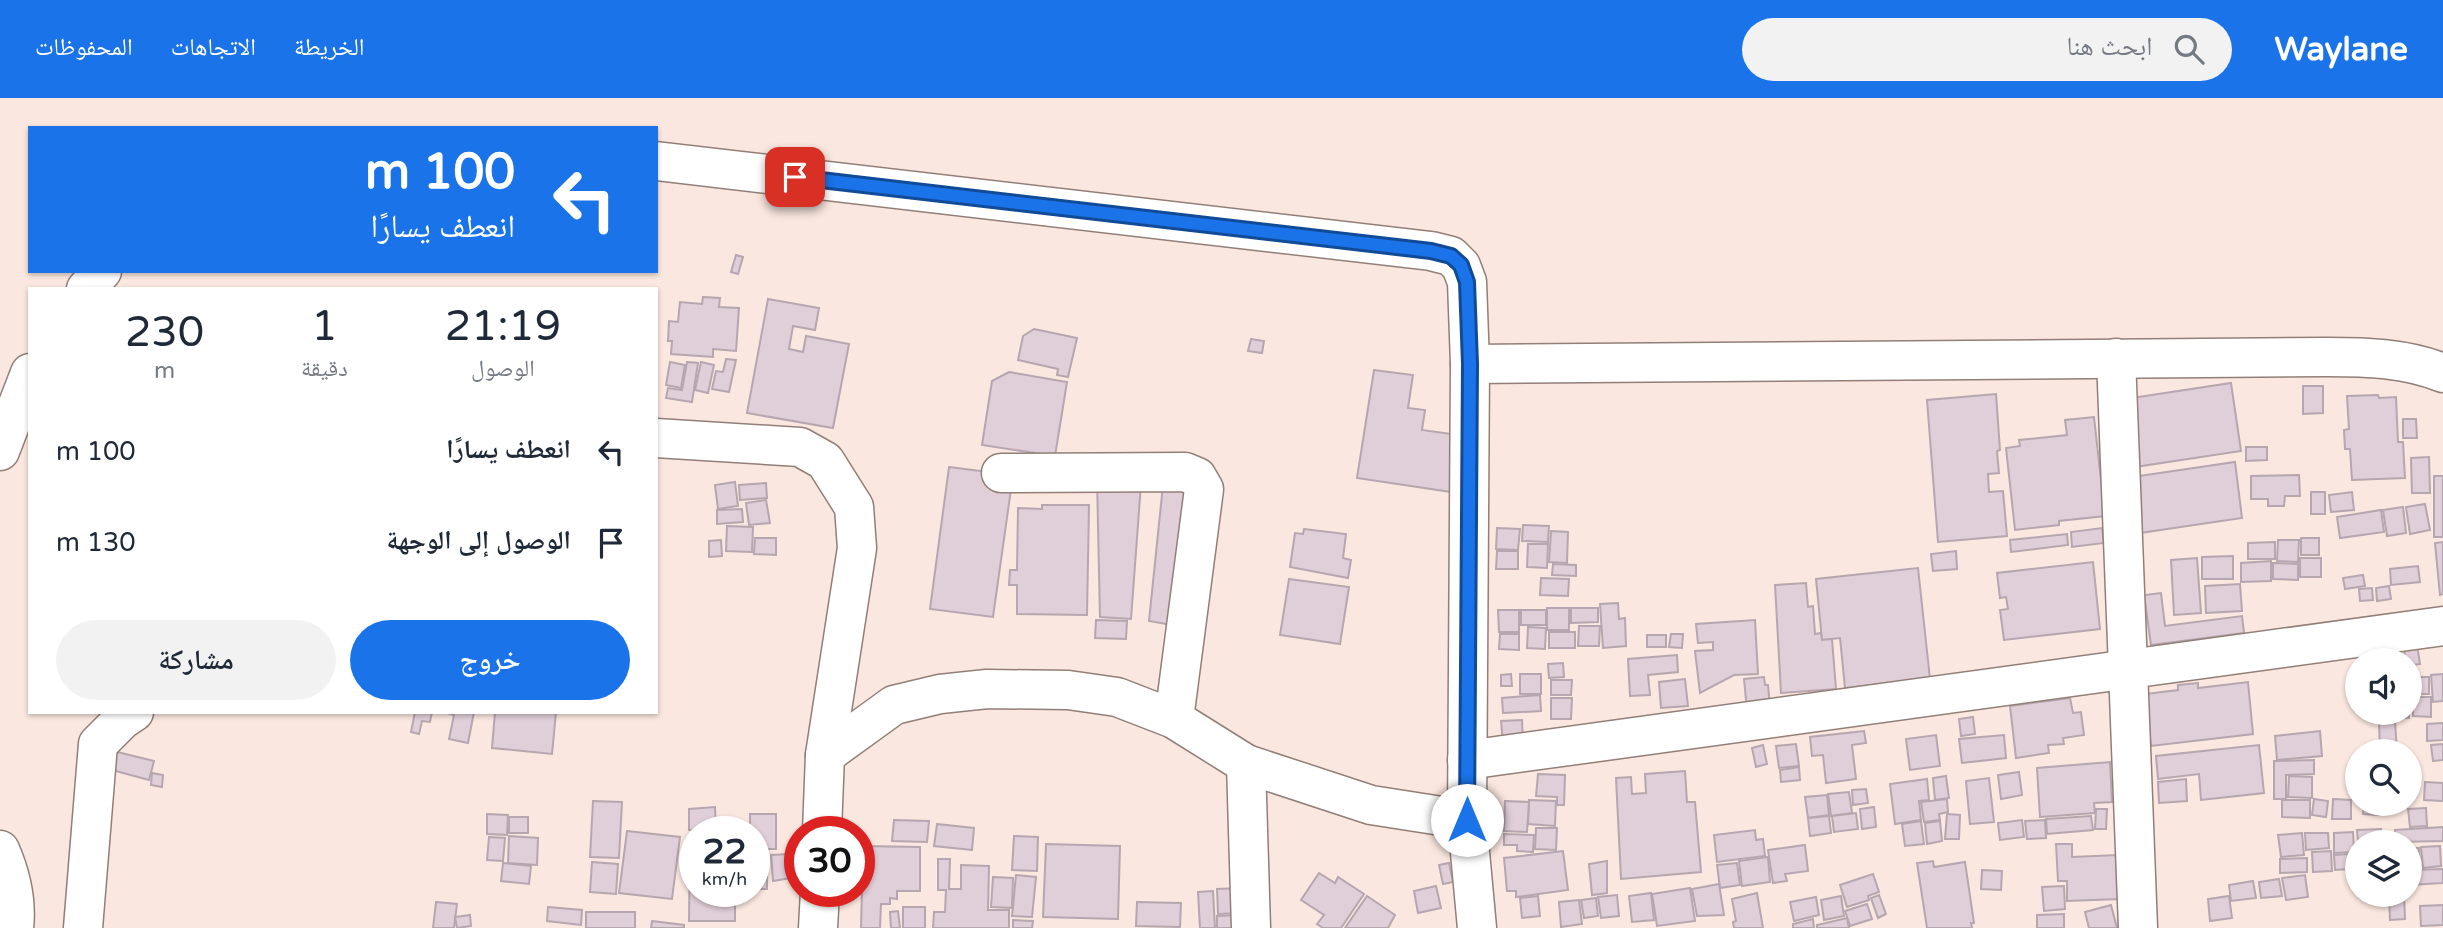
<!DOCTYPE html>
<html lang="ar">
<head>
<meta charset="utf-8">
<style>
  body { margin:0; font-family:"Varela Round","Noto Naskh Arabic",sans-serif; background:#f2f2f3; color:#1f2937; direction:rtl; height:100vh; display:flex; flex-direction:column; font-size:26px; white-space:nowrap }
  * { box-sizing:border-box; margin:0 }
  p { font-size:23px; color:#747a83 }
  .icon { flex:none; width:38px; height:38px; fill:none; stroke:currentColor; stroke-width:2; stroke-linecap:round; stroke-linejoin:round }
  .map { position:relative; flex:1; overflow:hidden; direction:ltr }
  .side { position:absolute; left:28px; top:189px; width:630px; height:427px; display:flex; flex-direction:column; background:#fff; border-radius:0px; box-shadow:0 2px 5px #0004; direction:rtl }
  .side>* { flex:none }
  .hud { position:absolute; left:28px; top:28px; width:630px; height:147px; border-radius:0px; box-shadow:0 2px 5px #0004; direction:rtl; background:#1a73e8; color:#fff; overflow:hidden }
  .buttons { position:absolute; left:2345px; top:550px; display:grid; gap:14px }
  .buttons a { display:grid; place-items:center; width:77px; height:77px; border-radius:50%; background:#fff; box-shadow:0 2px 5px #0004; font-size:35px }
  .speed { position:absolute; left:679px; top:718px; display:flex; gap:14px; font-size:35px; font-weight:700; text-align:center }
  .speed>* { display:grid; place-content:center; width:91px; height:91px; border-radius:50%; background:#fff; box-shadow:0 2px 5px #0004; line-height:1 }
  .speed small { font-size:18px; font-weight:400 }
  .speed .limit { border:10px solid #d22; background:#fff; color:#111 }
  .pin { position:absolute; display:grid; place-items:center; width:60px; height:60px; color:#fff; margin:-30px; border-radius:14px; box-shadow:0 4px 10px #0006 }
  .me { position:absolute; width:77px; margin:-38px; rotate:0deg; stroke-linejoin:round; filter:drop-shadow(0 0 5px #0008) }
  .turn { display:flex; align-items:center; gap:24px; height:147px; padding:0 28px; font-size:32px }
  .turn .icon { width:91px; height:91px; stroke-width:2.5 }
  .turn b { display:block; font-size:49px; line-height:60px }
  .eta { display:flex; justify-content:space-evenly; align-items:center; height:119px; text-align:center }
  .eta b { font-size:42px; font-weight:600; line-height:49px }
  .primary-button { display:flex; gap:14px; margin-top:auto; padding:14px 28px }
  .primary-button a { flex:1; height:80px; border-radius:42px; background:#1a73e8; color:#fff; font-size:28px; font-weight:600; line-height:80px; text-align:center }
  .primary-button a+a { background:#f2f2f3; color:#1f2937 }
  ul { padding:0; list-style:none }
  li { display:flex; align-items:center; gap:21px; height:91px; padding:0 28px }
  li div { flex:1 }
  li b { display:block; font-size:26px }
  li em { font-style:normal }
  header { display:flex; align-items:center; gap:42px; box-sizing:border-box; height:98px; padding:0 35px; background:#1a73e8; color:#fff }
  header strong { font-size:33px }
  nav { display:flex; gap:38px; margin-inline-start:auto; font-size:24px }
  .search { width:490px; height:63px; background:#f2f2f3; display:flex; align-items:center; gap:18px; box-sizing:border-box; padding:0 24px; border-radius:38px; color:#747a83; font-size:26px }
  .map>svg:first-child { display:block }
</style>
</head>
<body>
<header>
<strong>Waylane</strong>
<div class="search"><svg class="icon" aria-label="search" viewBox="0 0 24 24"><circle cx="10" cy="10" r="6"/><path d="M15 15l6 6"/></svg>ابحث هنا</div>
<nav><a>الخريطة</a><a>الاتجاهات</a><a>المحفوظات</a></nav>
</header>
<div class="map">
<svg width="2443" height="830" viewBox="0 0 2443 830">
  <rect width="100%" height="100%" fill="#fae7df"/>
  <g fill="#e0ced8" stroke="#b6a6af" stroke-width="2">
    <polygon points="736,157 743,159 738,176 731,174"/>
    <polygon points="703,199 720,200 719,209 739,210 736,253 713,251 713,259 671,256 672,243 668,243 669,223 678,224 680,204 702,206"/>
    <polygon points="768,201 819,210 815,232 793,228 789,251 803,254 806,238 849,246 833,330 747,315"/>
    <polygon points="1034,231 1077,240 1068,279 1057,277 1058,271 1018,262 1023,238"/>
    <polygon points="1251,241 1264,243 1262,255 1248,253"/>
    <polygon points="726,261 736,262 729,294 712,291 716,273 723,274"/>
    <polygon points="670,264 685,267 681,290 666,287"/>
    <polygon points="687,264 698,265 692,304 666,300 668,290 682,292"/>
    <polygon points="701,264 714,267 708,295 695,292"/>
    <polygon points="1374,272 1413,277 1408,310 1425,312 1422,332 1466,338 1458,395 1357,380"/>
    <polygon points="1009,274 1067,284 1055,358 982,347 992,283"/>
    <polygon points="2231,285 2241,353 2135,369 2125,301"/>
    <polygon points="2303,288 2323,288 2323,315 2303,316"/>
    <polygon points="1996,296 2000,352 1997,353 1999,375 1988,376 1989,394 2003,393 2007,438 1938,444 1927,302"/>
    <polygon points="2378,297 2379,300 2396,299 2398,344 2403,344 2405,380 2352,382 2350,351 2345,351 2344,332 2349,331 2347,298"/>
    <polygon points="2094,319 2105,418 2059,423 2059,427 2015,432 2006,350 2020,348 2019,342 2067,337 2065,322"/>
    <polygon points="2403,321 2416,321 2417,340 2403,340"/>
    <polygon points="2246,349 2267,349 2267,362 2246,363"/>
    <polygon points="2429,359 2430,395 2412,395 2411,360"/>
    <polygon points="2235,364 2242,420 2140,435 2132,379"/>
    <polygon points="949,369 1013,377 993,519 930,511"/>
    <polygon points="2299,377 2300,398 2285,398 2284,408 2268,408 2268,401 2251,401 2251,378"/>
    <rect x="2434" y="378" width="9" height="61"/>
    <polygon points="1097,381 1141,386 1131,521 1100,519"/>
    <polygon points="735,384 738,408 718,411 715,387"/>
    <polygon points="766,385 767,400 740,402 739,387"/>
    <polygon points="1163,387 1189,391 1178,528 1149,523"/>
    <rect x="2311" y="394" width="14" height="22"/>
    <polygon points="2352,394 2354,412 2331,414 2329,397"/>
    <polygon points="766,402 770,425 749,427 746,405"/>
    <polygon points="2425,406 2430,432 2410,436 2406,409"/>
    <polygon points="1042,407 1089,407 1087,517 1017,516 1017,487 1009,487 1010,472 1017,472 1018,410 1042,411"/>
    <polygon points="2403,409 2406,435 2387,438 2383,412"/>
    <polygon points="742,411 743,424 717,426 717,412"/>
    <polygon points="2381,412 2384,434 2340,440 2337,419"/>
    <polygon points="1523,427 1549,428 1548,444 1522,443"/>
    <polygon points="727,428 753,429 752,454 726,453"/>
    <polygon points="1497,430 1520,431 1518,452 1496,451"/>
    <polygon points="2102,430 2104,445 2072,449 2071,434"/>
    <polygon points="1304,431 1346,436 1343,460 1351,462 1348,480 1290,469 1295,435 1303,436"/>
    <polygon points="1551,433 1568,434 1567,465 1549,464"/>
    <polygon points="2067,436 2068,447 2011,454 2010,442"/>
    <polygon points="755,440 776,440 776,457 754,456"/>
    <rect x="2301" y="440" width="18" height="17"/>
    <polygon points="721,442 722,458 709,459 709,443"/>
    <polygon points="2278,442 2299,442 2298,464 2277,463"/>
    <polygon points="2275,444 2275,461 2248,461 2248,445"/>
    <polygon points="2443,444 2443,496 2440,497 2435,445"/>
    <polygon points="1528,446 1548,446 1547,470 1527,469"/>
    <polygon points="1497,453 1518,453 1518,471 1496,471"/>
    <polygon points="1956,453 1957,471 1933,473 1931,456"/>
    <polygon points="2233,458 2233,481 2202,481 2202,459"/>
    <polygon points="2197,460 2201,515 2174,517 2171,462"/>
    <rect x="2300" y="460" width="21" height="19"/>
    <polygon points="2271,463 2271,483 2241,484 2241,465"/>
    <polygon points="2093,464 2100,531 2004,542 2000,512 2008,511 2006,499 2000,500 1997,475"/>
    <polygon points="2273,465 2298,466 2298,482 2273,481"/>
    <polygon points="1553,466 1576,467 1576,478 1552,477"/>
    <polygon points="2418,468 2420,484 2391,487 2390,471"/>
    <polygon points="1918,470 1930,581 1845,590 1840,540 1822,542 1816,481"/>
    <polygon points="2363,477 2365,488 2345,491 2343,480"/>
    <polygon points="1541,480 1569,481 1568,498 1540,497"/>
    <polygon points="1289,481 1349,489 1340,546 1280,537"/>
    <polygon points="1806,485 1808,509 1813,508 1815,536 1821,535 1822,542 1832,541 1836,591 1781,595 1775,487"/>
    <polygon points="2240,486 2242,513 2206,515 2205,488"/>
    <polygon points="2389,488 2391,501 2377,503 2376,490"/>
    <polygon points="2372,490 2373,502 2360,503 2359,491"/>
    <polygon points="2161,495 2165,528 2242,518 2244,535 2151,547 2144,497"/>
    <polygon points="1618,505 1619,521 1625,520 1626,548 1603,550 1600,506"/>
    <rect x="1547" y="510" width="22" height="22"/>
    <polygon points="1571,510 1598,510 1598,524 1571,525"/>
    <polygon points="1498,512 1519,512 1519,534 1499,534"/>
    <rect x="1521" y="512" width="25" height="15"/>
    <polygon points="1096,522 1127,523 1126,541 1095,540"/>
    <polygon points="1755,522 1758,576 1734,577 1700,595 1695,553 1713,552 1713,544 1698,545 1696,526"/>
    <polygon points="1579,528 1600,528 1599,548 1578,548"/>
    <polygon points="1528,529 1546,530 1545,551 1527,550"/>
    <rect x="1549" y="534" width="26" height="16"/>
    <polygon points="1500,536 1519,536 1519,552 1499,551"/>
    <polygon points="1671,536 1683,536 1682,550 1669,549"/>
    <rect x="1647" y="537" width="19" height="12"/>
    <polygon points="2417,547 2420,566 2410,567 2410,562 2405,562 2404,548"/>
    <polygon points="1677,557 1678,574 1648,577 1650,597 1630,598 1628,561"/>
    <polygon points="1563,565 1564,579 1549,580 1548,566"/>
    <polygon points="1511,576 1512,588 1501,588 1501,577"/>
    <rect x="1520" y="576" width="21" height="20"/>
    <polygon points="2443,576 2443,603 2433,604 2431,577"/>
    <polygon points="1764,579 1765,587 1768,587 1770,610 1747,612 1744,581"/>
    <rect x="2410" y="579" width="19" height="17"/>
    <polygon points="1685,581 1688,608 1661,610 1659,584"/>
    <polygon points="1551,582 1572,582 1571,597 1551,597"/>
    <polygon points="2248,584 2253,636 2151,648 2145,596 2178,592 2178,587 2198,585 2198,590"/>
    <polygon points="1540,597 1541,613 1503,615 1502,600"/>
    <polygon points="2413,599 2431,599 2431,619 2413,618"/>
    <polygon points="1551,600 1572,600 1571,621 1551,621"/>
    <polygon points="2070,600 2073,615 2081,614 2084,637 2063,640 2064,646 2048,647 2049,655 2016,660 2010,608"/>
    <polygon points="415,614 432,614 430,624 422,623 419,636 411,634"/>
    <polygon points="474,614 468,645 449,641 454,617 444,614"/>
    <polygon points="495,614 556,614 552,656 492,650"/>
    <polygon points="2386,614 2409,614 2409,620 2386,621"/>
    <polygon points="1973,619 1975,636 1961,638 1959,621"/>
    <polygon points="1522,622 1523,644 1503,645 1501,623"/>
    <polygon points="2395,623 2397,653 2380,653 2379,624"/>
    <polygon points="2443,625 2443,642 2427,643 2427,626"/>
    <polygon points="1864,633 1866,645 1852,647 1856,681 1826,685 1823,657 1812,658 1810,639"/>
    <polygon points="2320,633 2322,658 2277,662 2275,638"/>
    <polygon points="1936,637 1940,668 1910,672 1906,641"/>
    <polygon points="2004,637 2006,660 1962,665 1959,641"/>
    <polygon points="1796,646 1799,668 1779,670 1776,648"/>
    <polygon points="2443,646 2443,662 2433,663 2431,647"/>
    <polygon points="1763,647 1767,666 1756,669 1752,650"/>
    <polygon points="2259,647 2264,695 2201,702 2199,676 2158,681 2156,658"/>
    <polygon points="105,651 154,663 149,682 101,669"/>
    <polygon points="2314,662 2314,676 2286,677 2286,701 2274,701 2274,663"/>
    <polygon points="2110,664 2112,704 2094,705 2095,715 2040,719 2037,670"/>
    <polygon points="1799,669 1800,682 1781,684 1780,672"/>
    <polygon points="1685,673 1687,704 1695,704 1701,774 1621,781 1616,680 1631,679 1632,696 1646,695 1645,676"/>
    <polygon points="2019,674 2022,697 2001,701 1998,677"/>
    <polygon points="152,675 163,677 162,689 151,687"/>
    <polygon points="1538,676 1565,677 1564,707 1557,707 1557,699 1536,698"/>
    <polygon points="1946,678 1949,700 1935,702 1933,680"/>
    <polygon points="2289,678 2312,679 2312,700 2288,699"/>
    <polygon points="1989,680 1994,724 1970,726 1966,683"/>
    <polygon points="1927,681 1929,702 1919,703 1921,722 1895,726 1890,686"/>
    <polygon points="2186,681 2187,703 2159,705 2158,684"/>
    <polygon points="2425,684 2443,685 2443,703 2424,702"/>
    <polygon points="1866,691 1868,705 1853,707 1852,692"/>
    <polygon points="1849,694 1852,715 1831,718 1828,696"/>
    <polygon points="1827,697 1829,717 1808,720 1805,699"/>
    <polygon points="1947,701 1948,714 1939,716 1940,722 1924,724 1921,704"/>
    <polygon points="2314,701 2328,703 2326,719 2312,717"/>
    <polygon points="2333,701 2351,702 2351,721 2332,721"/>
    <polygon points="1529,702 1556,703 1555,728 1528,726"/>
    <polygon points="2282,702 2310,702 2310,720 2282,719"/>
    <polygon points="593,703 622,704 619,760 590,759"/>
    <polygon points="1505,703 1529,704 1527,734 1504,733"/>
    <polygon points="2364,705 2379,705 2378,717 2363,716"/>
    <polygon points="715,709 716,731 689,732 689,711"/>
    <polygon points="1874,709 1876,729 1862,731 1860,711"/>
    <polygon points="2426,710 2427,728 2410,729 2408,711"/>
    <polygon points="2096,711 2107,711 2106,731 2095,731"/>
    <polygon points="1856,715 1858,731 1834,734 1832,718"/>
    <polygon points="487,716 508,717 507,737 487,736"/>
    <polygon points="750,716 776,716 776,751 754,751 754,733 750,733"/>
    <polygon points="1947,716 1960,717 1959,741 1945,741"/>
    <polygon points="1829,718 1831,735 1810,738 1808,720"/>
    <polygon points="2091,718 2093,732 2047,736 2046,721"/>
    <rect x="509" y="719" width="19" height="16"/>
    <polygon points="894,722 929,723 927,744 892,743"/>
    <polygon points="2022,722 2024,739 2000,742 1998,725"/>
    <polygon points="2045,722 2046,740 2027,741 2025,723"/>
    <polygon points="1921,723 1924,746 1905,748 1902,726"/>
    <polygon points="1940,723 1942,743 1927,746 1925,725"/>
    <polygon points="937,726 974,730 972,752 934,748"/>
    <polygon points="2443,729 2443,743 2396,744 2395,732"/>
    <polygon points="1536,730 1557,730 1556,752 1535,751"/>
    <polygon points="2381,731 2381,744 2358,744 2357,732"/>
    <polygon points="1755,732 1756,742 1763,741 1765,758 1717,764 1714,737"/>
    <polygon points="627,733 680,739 672,801 619,795"/>
    <polygon points="2353,734 2354,754 2334,755 2334,735"/>
    <polygon points="2302,735 2304,757 2281,759 2278,737"/>
    <polygon points="2305,735 2328,735 2329,750 2306,752"/>
    <polygon points="1504,736 1534,737 1533,754 1517,753 1517,747 1504,747"/>
    <polygon points="509,738 538,740 537,767 508,765"/>
    <polygon points="1014,738 1038,739 1037,773 1012,772"/>
    <polygon points="489,739 505,740 503,763 487,762"/>
    <polygon points="690,744 695,744 695,793 735,793 735,823 689,823"/>
    <polygon points="1046,746 1120,748 1118,821 1043,819"/>
    <polygon points="2056,746 2072,746 2072,759 2118,757 2120,801 2067,803 2067,783 2058,783"/>
    <polygon points="1805,747 1808,773 1785,776 1787,783 1773,785 1768,752"/>
    <polygon points="863,748 920,749 920,793 897,793 897,801 890,800 890,806 881,806 880,830 861,830"/>
    <polygon points="2440,748 2441,768 2423,770 2421,749"/>
    <polygon points="2410,750 2419,750 2420,769 2410,770"/>
    <rect x="754" y="753" width="13" height="38"/>
    <polygon points="1563,753 1568,792 1516,799 1516,793 1507,793 1504,760"/>
    <polygon points="2331,753 2332,773 2313,774 2312,754"/>
    <polygon points="789,756 791,780 773,783 771,757"/>
    <polygon points="2349,756 2350,771 2335,772 2334,757"/>
    <polygon points="1768,759 1770,784 1742,788 1739,763"/>
    <polygon points="2307,760 2307,774 2280,775 2280,761"/>
    <polygon points="938,761 950,761 949,791 961,791 961,767 989,768 988,812 1009,812 1009,830 933,830 934,814 945,814 946,792 938,792"/>
    <polygon points="1607,763 1607,795 1592,797 1589,766"/>
    <polygon points="1933,763 1934,769 1965,764 1974,825 1971,825 1972,830 1927,830 1917,765"/>
    <polygon points="592,764 618,766 616,796 590,794"/>
    <polygon points="503,765 531,768 529,786 501,783"/>
    <polygon points="1449,765 1453,784 1443,786 1439,767"/>
    <polygon points="1737,765 1740,787 1720,790 1717,767"/>
    <polygon points="2443,771 2443,785 2410,787 2410,772"/>
    <polygon points="1982,772 2002,773 2001,792 1981,791"/>
    <polygon points="1319,775 1335,785 1338,779 1364,796 1341,830 1323,830 1317,826 1324,817 1301,802"/>
    <polygon points="1873,776 1879,794 1868,798 1869,802 1847,809 1840,787"/>
    <polygon points="1016,777 1036,779 1032,819 1012,818"/>
    <polygon points="2305,777 2308,799 2286,802 2282,780"/>
    <polygon points="993,779 1013,780 1012,810 991,809"/>
    <polygon points="2279,781 2282,798 2261,800 2259,784"/>
    <polygon points="2253,783 2256,800 2231,803 2229,787"/>
    <polygon points="1719,786 1724,817 1697,818 1692,791"/>
    <polygon points="1436,788 1441,810 1418,815 1414,793"/>
    <polygon points="2064,788 2065,811 2044,813 2042,789"/>
    <polygon points="1241,790 1241,815 1218,816 1217,791"/>
    <polygon points="1690,790 1695,823 1657,828 1652,796"/>
    <polygon points="1213,793 1215,830 1200,830 1198,794"/>
    <polygon points="1651,795 1654,822 1632,824 1629,798"/>
    <polygon points="1757,795 1763,830 1734,830 1733,824 1736,823 1732,801"/>
    <polygon points="2389,796 2404,796 2405,821 2390,822"/>
    <polygon points="1617,797 1619,818 1601,820 1598,799"/>
    <polygon points="1879,797 1886,816 1878,820 1871,800"/>
    <polygon points="1367,798 1395,817 1388,830 1345,830"/>
    <polygon points="1538,798 1540,818 1522,820 1520,800"/>
    <polygon points="1841,798 1844,818 1824,822 1821,802"/>
    <polygon points="2229,798 2232,820 2210,823 2208,801"/>
    <polygon points="1816,799 1819,817 1794,823 1790,804"/>
    <polygon points="1596,800 1598,818 1584,820 1581,802"/>
    <polygon points="1579,802 1582,826 1561,829 1559,804"/>
    <polygon points="436,804 457,806 454,830 433,830"/>
    <polygon points="1137,804 1181,805 1180,829 1136,828"/>
    <polygon points="1867,806 1872,821 1850,828 1845,813"/>
    <polygon points="2111,807 2117,830 2089,830 2085,814"/>
    <polygon points="2443,807 2443,827 2421,828 2420,808"/>
    <polygon points="548,809 582,812 581,827 547,823"/>
    <rect x="903" y="809" width="22" height="21"/>
    <polygon points="898,813 900,830 891,830 890,814"/>
    <rect x="586" y="814" width="49" height="16"/>
    <polygon points="2064,816 2064,830 2037,830 2037,817"/>
    <polygon points="470,817 471,828 457,830 455,819"/>
    <polygon points="1239,817 1239,830 1217,830 1217,818"/>
    <polygon points="1847,820 1849,830 1817,830 1817,827"/>
    <polygon points="1813,821 1814,830 1793,830 1793,826"/>
    <polygon points="1013,822 1033,823 1032,830 1013,830"/>
    <polygon points="652,823 684,827 684,830 651,830"/>
  </g>
  <g fill="none" stroke-linecap="round" stroke-linejoin="round">
    <defs>
      <g id="minor">
        <polyline points="656,63 1431,153 1451,158 1461,168 1467,184 1470,266 1467,722 1477,830"/>
        <polyline points="86,191 102,173"/>
        <polyline points="2116,260 2138,830"/>
        <path d="M 1470,266 L 2327,259 C 2367,259 2406,260 2443,275"/>
        <polyline points="656,340 800,349 825,363 854,409 857,450 825,657 822,733"/>
        <polyline points="0,353 30,275"/>
        <polyline points="1001,375 1185,374 1197,379 1204,391 1174,621"/>
        <polyline points="825,657 894,607 940,596 987,591 1068,592 1117,599 1174,621 1246,666 1371,707 1467,722"/>
        <polyline points="1467,662 2443,528"/>
        <polyline points="1246,666 1251,830"/>
        <path d="M 0,752 C 11,777 17,803 14,830"/>
        <polyline points="83,830 98,646 122,622 134,614"/>
        <polyline points="818,830 820,793"/>
      </g>
    </defs>
    <use href="#minor" stroke="#917f78" stroke-width="41"/>
    <use href="#minor" stroke="#fff" stroke-width="38"/>
  </g>
  <g fill="none" stroke-linecap="round" stroke-linejoin="round">
    <defs>
      <polyline id="route" points="795,79 1431,153 1451,158 1461,167 1467,184 1470,266 1467,722"/>
    </defs>
    <use href="#route" stroke="#114b97" stroke-width="18"/>
    <use href="#route" stroke="#1a73e8" stroke-width="12"/>
  </g>
</svg>
<div class="buttons">
<a><svg class="icon" aria-label="sound" viewBox="0 0 24 24"><path d="M4 9h4l5-4v14l-5-4H4zM17 9q2 3 0 6"/></svg></a>
<a><svg class="icon" aria-label="search" viewBox="0 0 24 24"><circle cx="10" cy="10" r="6"/><path d="M15 15l6 6"/></svg></a>
<a><svg class="icon" aria-label="layers" viewBox="0 0 24 24"><path d="M12 4l9 5-9 5-9-5zM3 14l9 5 9-5"/></svg></a>
</div>
<div class="speed"><div>22<small>km/h</small></div><div class="limit">30</div></div>
<div class="pin" style="left:795px;top:79px;background:#d93025"><svg class="icon" aria-label="arrive" viewBox="0 0 24 24"><path d="M6 21V4h12l-3 4 3 4H6"/></svg></div>
<svg class="me" style="left:1467px;top:722px" viewBox="-20 -20 40 40"><circle r="19" fill="#fff"/><path d="M0-13L10 11 0 6-10 11z" fill="#1a73e8"/></svg>
<div class="hud">
<div class="turn"><svg class="icon" aria-label="left" viewBox="0 0 24 24"><path d="M17 20v-9H6M10 6l-5 5 5 5"/></svg><div><b>100 m</b>انعطف يسارًا</div></div>
</div>
<section class="side">
<div class="eta">
<div><b>21:19</b><p>الوصول</p></div>
<div><b>1</b><p>دقيقة</p></div>
<div><b>230</b><p>m</p></div>
</div>
<ul>
<li><svg class="icon" aria-label="left" viewBox="0 0 24 24"><path d="M17 20v-9H6M10 6l-5 5 5 5"/></svg><div><b>انعطف يسارًا</b></div><em>100 m</em></li>
<li><svg class="icon" aria-label="arrive" viewBox="0 0 24 24"><path d="M6 21V4h12l-3 4 3 4H6"/></svg><div><b>الوصول إلى الوجهة</b></div><em>130 m</em></li>
</ul>
<div class="primary-button"><a>خروج</a><a>مشاركة</a></div>
</section>
</div>
</body>
</html>
